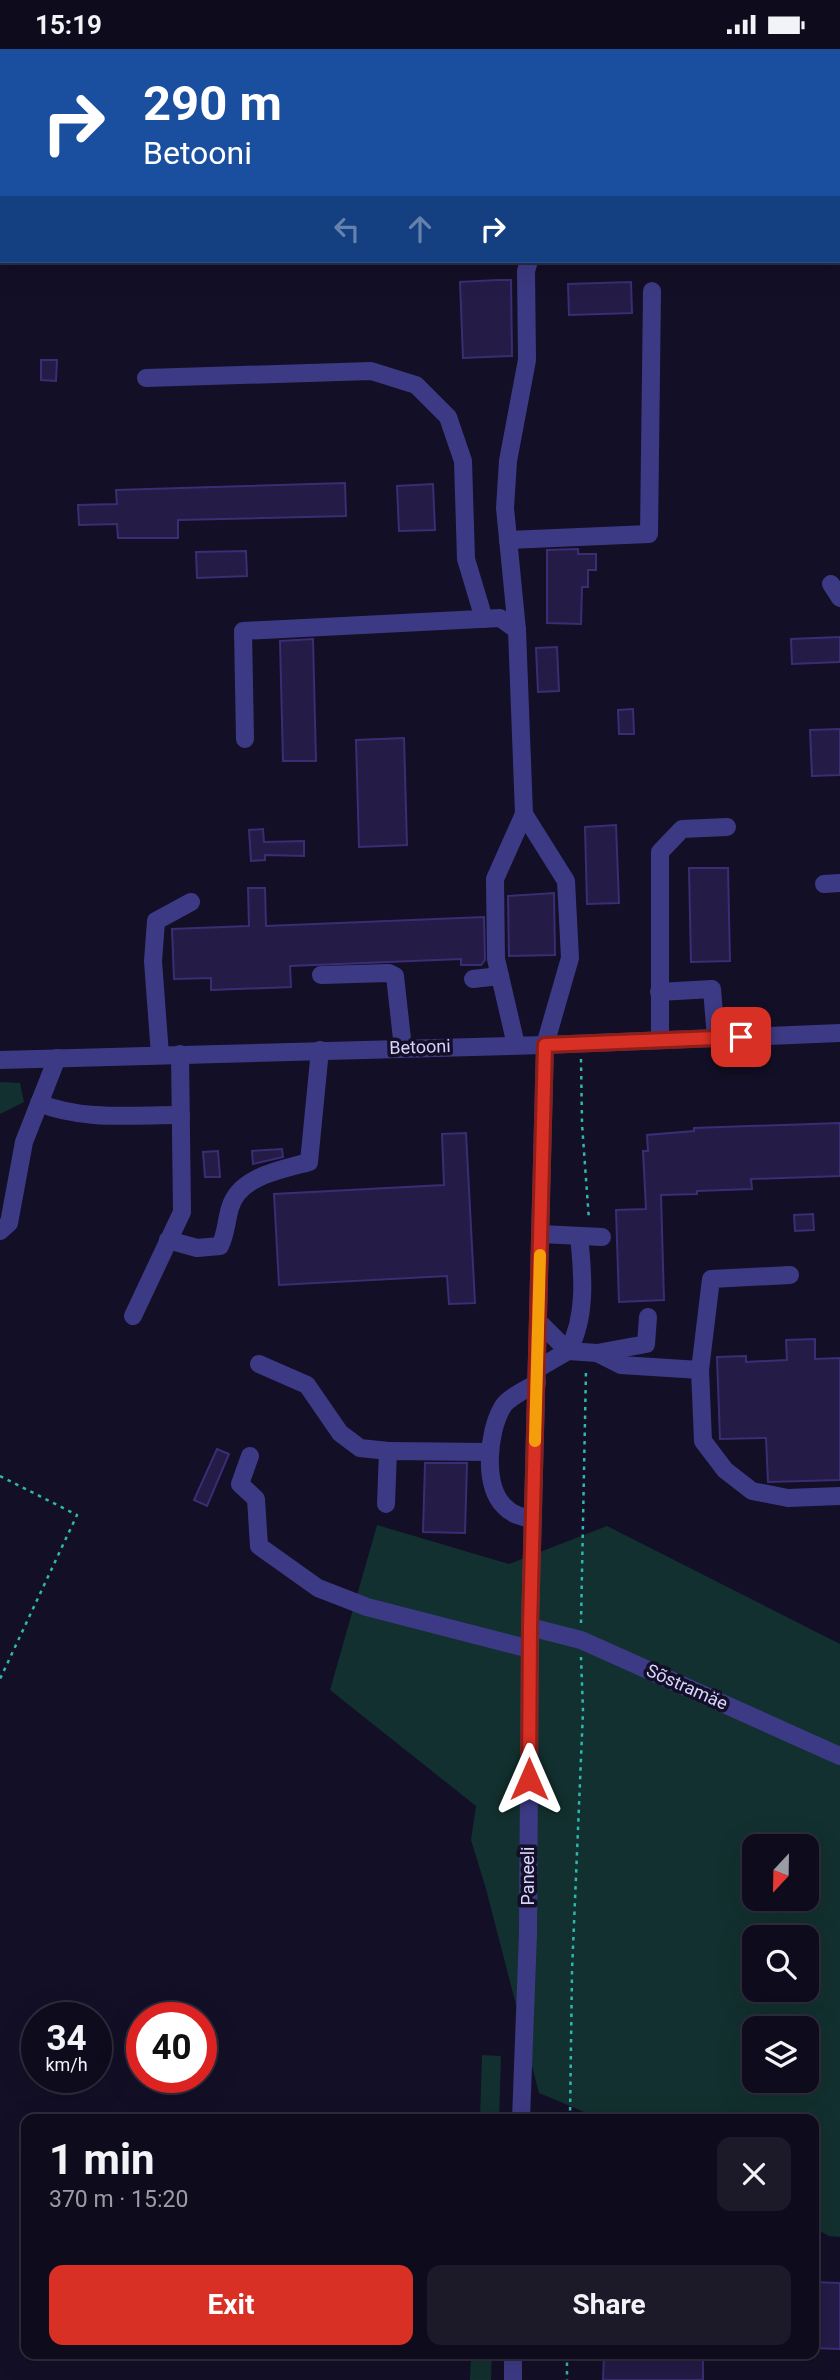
<!DOCTYPE html>
<html lang="en">
<head>
<meta charset="utf-8">
<style>
  body { margin:0; font-family:Roboto,sans-serif; background:#1c1929; color:#f1f3f6; height:100vh; display:flex; flex-direction:column; font-size:26px; white-space:nowrap }
  * { box-sizing:border-box; margin:0 }
  p { font-size:23px; color:#9b9ba3 }
  .icon { flex:none; width:38px; height:38px; fill:none; stroke:currentColor; stroke-width:2; stroke-linecap:round; stroke-linejoin:round }
  .map { position:relative; flex:1; overflow:hidden }
  .sheet { position:absolute; left:21px; top:2065px; width:798px; height:245px; display:flex; flex-direction:column; background:#0e0b1c; border-radius:14px; box-shadow:0 7px 28px #0002,0 0 0 2px #2e2b3b }
  .sheet>* { flex:none }
  .hud { position:absolute; left:0px; top:0px; width:840px; height:214px; box-shadow:0 7px 28px #0002,0 0 0 2px #2e2b3b; background:#1a4fa0; color:#fff; overflow:hidden }
  .needle { width:46px; rotate:202deg }
  .fabs { position:absolute; left:742px; top:1785px; display:grid; gap:14px }
  .fabs a { display:grid; place-items:center; width:77px; height:77px; border-radius:14px; background:#0e0b1c; box-shadow:0 7px 28px #0002,0 0 0 2px #2e2b3b; font-size:35px }
  .speed { position:absolute; left:21px; top:1953px; display:flex; gap:14px; font-size:35px; font-weight:700; text-align:center }
  .speed>* { display:grid; place-content:center; width:91px; height:91px; border-radius:50%; background:#0e0b1c; box-shadow:0 7px 28px #0002,0 0 0 2px #2e2b3b; line-height:1 }
  .speed small { font-size:18px; font-weight:400 }
  .speed .limit { border:10px solid #d22; background:#fff; color:#111 }
  .pin { position:absolute; display:grid; place-items:center; width:60px; height:60px; color:#fff; margin:-30px; border-radius:14px; box-shadow:0 4px 10px #0006 }
  .me { position:absolute; width:77px; margin:-38px; rotate:0deg; stroke-linejoin:round; filter:drop-shadow(0 0 5px #0008) }
  .turn { display:flex; align-items:center; gap:24px; height:147px; padding:0 28px; font-size:32px }
  .turn .icon { width:91px; height:91px; stroke-width:2.5 }
  .turn b { display:block; font-size:49px; line-height:60px }
  .lanes { display:flex; align-items:center; height:66px; padding:0 28px; background:#0003; justify-content:center; gap:35px; direction:ltr }
  .lanes .off { opacity:.35 }
  .round { display:grid; place-items:center; flex:none; width:74px; height:74px; border-radius:14px; background:#1c1929 }
  .summary { display:flex; align-items:center; justify-content:space-between; height:119px; padding:0 28px }
  h1 { font-size:42px; font-weight:700; line-height:52px }
  .cta { display:flex; gap:14px; margin-top:auto; padding:14px 28px }
  .cta a { flex:1; height:80px; border-radius:14px; background:#d93025; color:#fff; font-size:28px; font-weight:700; line-height:80px; text-align:center }
  .cta a+a { background:#1c1929; color:#f1f3f6 }
  .status { display:flex; justify-content:space-between; align-items:center; height:49px; padding:0 35px; background:#0e0b1c; direction:ltr }
  .status svg { height:19px; fill:currentColor }
  .map>svg:first-child { display:block }
</style>
</head>
<body>
<div class="status"><b>15:19</b><svg viewBox="0 0 49 12"><path d="M0 12V9h3v3zM5 12V6h3v6zM10 12V3h3v9zM15 12V0h3v12zM26 1h20v11H26zM47 4h2v5h-2z"/></svg></div>
<div class="map">
<svg width="840" height="2331" viewBox="0 0 840 2331">
  <rect width="100%" height="100%" fill="#130f26"/>
  <g fill="#12302f" fill-rule="evenodd">
    <polygon points="0,1033 20,1034 24,1053 0,1065"/>
    <path d="M 377,1476 L 509,1515 L 607,1477 L 840,1595 L 840,2188 L 829,2187 L 814,2179 L 814,2070 L 601,2070 L 539,2044 L 486,1840 L 471,1791 L 476,1757 L 330,1641 ZM 754,1797 L 807,1797 L 807,1850 L 754,1850 ZM 754,1888 L 807,1888 L 807,1941 L 754,1941 ZM 754,1979 L 807,1979 L 807,2032 L 754,2032 Z"/>
    <polygon points="482,2006 501,2007 499,2070 480,2070"/>
    <polygon points="471,2305 492,2305 491,2331 470,2331"/>
  </g>
  <g fill="#241b47" stroke="#3b2d73" stroke-width="2">
    <polygon points="497,231 511,231 512,307 463,309 460,233"/>
    <polygon points="631,233 632,264 569,266 568,235"/>
    <polygon points="41,311 57,311 56,332 41,331"/>
    <polygon points="345,434 346,467 178,471 178,489 118,489 117,475 79,476 78,456 117,455 116,441"/>
    <polygon points="433,435 435,481 399,482 397,437"/>
    <polygon points="578,500 578,505 596,505 596,521 588,521 588,538 582,538 581,575 547,574 547,501"/>
    <polygon points="246,502 247,527 197,529 196,503"/>
    <polygon points="840,588 840,613 792,615 791,590"/>
    <polygon points="313,590 316,712 283,712 280,592"/>
    <polygon points="557,598 559,642 538,643 536,599"/>
    <polygon points="633,660 634,685 619,685 618,661"/>
    <polygon points="840,680 840,726 812,727 810,681"/>
    <polygon points="404,689 407,796 359,798 356,691"/>
    <polygon points="616,776 619,854 587,855 585,778"/>
    <polygon points="263,780 264,793 304,792 304,807 265,806 265,811 251,812 249,781"/>
    <polygon points="689,819 728,819 730,912 691,913"/>
    <polygon points="248,839 265,839 266,877 484,868 485,911 481,916 461,916 461,910 290,917 291,938 211,941 211,929 174,930 172,880 249,877"/>
    <polygon points="554,844 555,906 509,907 508,847"/>
    <polygon points="840,1074 840,1127 751,1130 752,1140 697,1142 697,1145 661,1146 664,1251 619,1253 616,1161 646,1160 643,1102 648,1102 647,1086 694,1082 694,1079"/>
    <polygon points="466,1084 475,1254 449,1255 447,1227 279,1236 274,1145 444,1136 442,1085"/>
    <polygon points="282,1100 283,1108 253,1115 252,1102"/>
    <polygon points="218,1102 220,1128 205,1128 203,1103"/>
    <polygon points="813,1165 814,1181 795,1182 794,1166"/>
    <polygon points="815,1290 815,1310 840,1309 840,1431 768,1433 766,1389 720,1390 717,1308 746,1307 746,1313 787,1311 786,1291"/>
    <polygon points="217,1400 229,1405 207,1457 194,1451"/>
    <polygon points="425,1414 467,1414 465,1484 423,1483"/>
    <polygon points="814,2233 840,2234 840,2300 814,2299"/>
    <polygon points="604,2305 703,2305 703,2331 603,2331"/>
  </g>
  <g fill="none" stroke-linecap="round" stroke-linejoin="round">
    <g stroke="#2fb8b0" stroke-width="2.5" stroke-dasharray="3.5 5" stroke-linecap="butt">
      <polyline points="581,1010 582,1075 589,1171"/>
      <polyline points="0,1427 77,1466 0,1630"/>
      <polyline points="581,1574 586,1321"/>
      <polyline points="570,2070 572,1922 583,1662 581,1608"/>
      <polyline points="567,2305 567,2331"/>
    </g>
    <g stroke="#3d3a85" stroke-width="18">
      <polyline points="146,329 371,322 416,336 448,368 463,412 466,510 484,570"/>
      <polyline points="508,491 649,485 652,242"/>
      <polyline points="831,535 840,549"/>
      <polyline points="517,581 505,459 508,412 527,311 526,222 529,212"/>
      <polyline points="245,690 243,582 500,569 517,581 524,765 566,832 570,909 545,996 530,1578 528,1885 521,2070"/>
      <polyline points="824,835 840,834"/>
      <polyline points="321,926 389,924 395,927 403,999"/>
      <polyline points="473,930 500,927"/>
      <polyline points="659,943 712,940 716,989"/>
      <polyline points="660,991 660,803 682,780 727,778"/>
      <polyline points="516,996 496,910 495,830 524,765"/>
      <polyline points="160,1006 153,912 156,872 191,853"/>
      <polyline points="0,1011 545,996 840,984"/>
      <path d="M 39,1054 C 83,1072 133,1066 181,1066"/>
      <polyline points="0,1182 9,1174 24,1093 57,1009"/>
      <polyline points="541,1185 602,1188"/>
      <path d="M 168,1191 L 197,1199 L 220,1197 C 226,1185 226,1173 230,1159 C 239,1127 281,1121 309,1113 L 320,1001"/>
      <polyline points="133,1267 182,1163 180,1005"/>
      <path d="M 539,1273 L 568,1302 C 587,1268 583,1225 579,1187"/>
      <polyline points="597,1304 621,1316 700,1321 711,1230 790,1226"/>
      <polyline points="259,1315 307,1336 340,1384 360,1399 388,1402"/>
      <polyline points="537,1320 568,1302 597,1304 646,1295 648,1268"/>
      <polyline points="700,1321 703,1392 725,1421 752,1442 788,1449 840,1447"/>
      <polyline points="250,1407 240,1435 256,1450 259,1497 318,1539 367,1558 530,1600"/>
      <polyline points="386,1455 388,1402 489,1403"/>
      <path d="M 533,1470 C 522,1468 512,1466 504,1457 C 483,1436 488,1383 502,1359 C 507,1349 527,1340 537,1334"/>
      <polyline points="530,1578 581,1591 840,1707"/>
      <polyline points="513,2331 513,2305"/>
    </g>
  </g>
  <g fill="none" stroke-linecap="round" stroke-linejoin="round">
    <defs>
      <polyline id="route" points="529,1730 530,1578 545,996 741,988"/>
    </defs>
    <use href="#route" stroke="#8d1f18" stroke-width="18"/>
    <use href="#route" stroke="#d93025" stroke-width="12"/>
    <polyline stroke="#f59e0b" stroke-width="12" points="535,1392 540,1206"/>
  </g>
  <g text-anchor="middle" stroke-width="7" stroke-linejoin="round" paint-order="stroke">
    <g font-size="18" fill="#d9d4ff" stroke="#130f26">
      <text transform="translate(420 998) rotate(-2)" y="6">Betooni</text>
      <text transform="translate(687 1638) rotate(24)" y="6">Sõstramäe</text>
      <text transform="translate(528 1827) rotate(-90)" y="6">Paneeli</text>
    </g>
  </g>
</svg>
<div class="fabs">
<a><svg class="needle" viewBox="-14 -14 28 28"><path d="M0-13l5 13h-10z" fill="#e53935"/><path d="M0 13l5-13h-10z" fill="#9b9ba3"/></svg></a>
<a><svg class="icon" aria-label="search" viewBox="0 0 24 24"><circle cx="10" cy="10" r="6"/><path d="M15 15l6 6"/></svg></a>
<a><svg class="icon" aria-label="layers" viewBox="0 0 24 24"><path d="M12 4l9 5-9 5-9-5zM3 14l9 5 9-5"/></svg></a>
</div>
<div class="speed"><div>34<small>km/h</small></div><div class="limit">40</div></div>
<div class="pin" style="left:741px;top:988px;background:#d93025"><svg class="icon" aria-label="arrive" viewBox="0 0 24 24"><path d="M6 21V4h12l-3 4 3 4H6"/></svg></div>
<svg class="me" style="left:529px;top:1730px" viewBox="-20 -20 40 40"><path d="M0-17L14 15 0 8-14 15z" fill="#d93025" stroke="#fff" stroke-width="4"/></svg>
<div class="hud">
<div class="turn"><svg class="icon" aria-label="right" viewBox="0 0 24 24"><path d="M7 20v-9h11M14 6l5 5-5 5"/></svg><div><b>290 m</b>Betooni</div></div>
<div class="lanes"><svg class="icon off" aria-label="left" viewBox="0 0 24 24"><path d="M17 20v-9H6M10 6l-5 5 5 5"/></svg><svg class="icon off" aria-label="ahead" viewBox="0 0 24 24"><path d="M12 20V5M6 11l6-6 6 6"/></svg><svg class="icon" aria-label="right" viewBox="0 0 24 24"><path d="M7 20v-9h11M14 6l5 5-5 5"/></svg></div>
</div>
<section class="sheet">
<div class="summary"><div><h1>1 min</h1><p>370 m · 15:20</p></div><a class="round"><svg class="icon" aria-label="close" viewBox="0 0 24 24"><path d="M6 6l12 12M18 6L6 18"/></svg></a></div>
<div class="cta"><a>Exit</a><a>Share</a></div>
</section>
</div>
</body>
</html>
